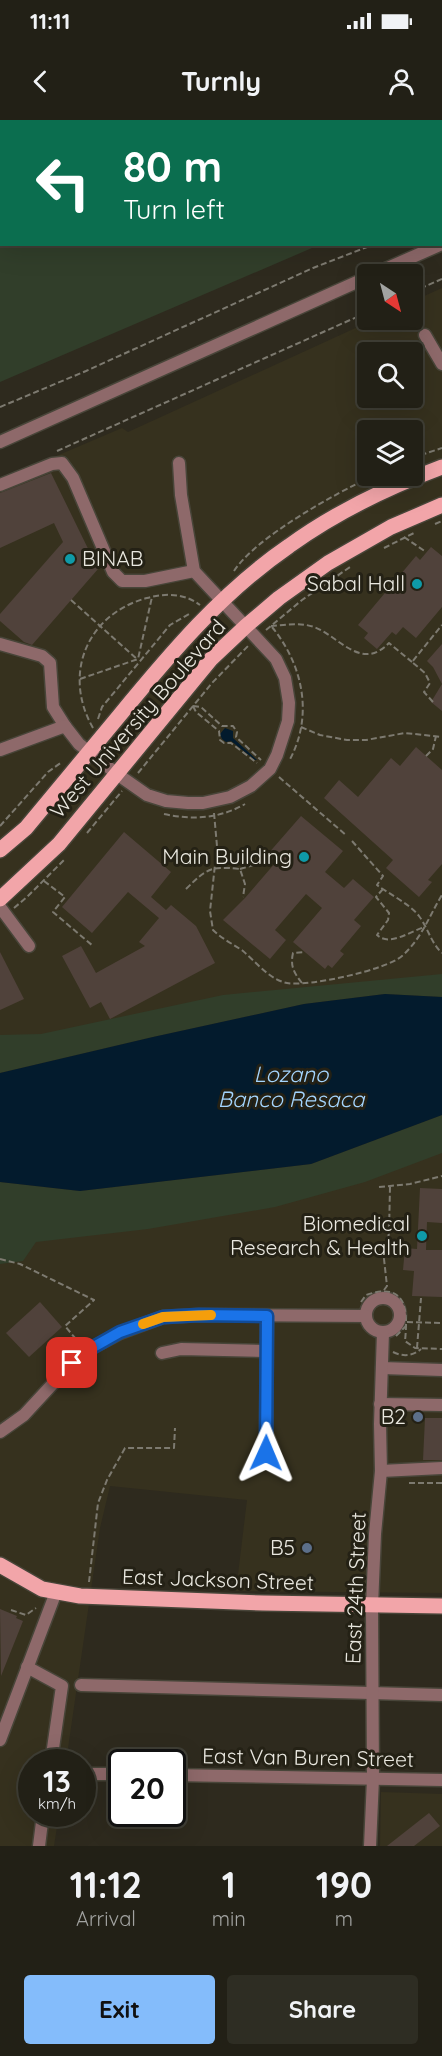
<!DOCTYPE html>
<html lang="en">
<head>
<meta charset="utf-8">
<style>
  body { margin:0; font-family:Quicksand,sans-serif; background:#2e2d23; color:#f1f3f6; height:100vh; display:flex; flex-direction:column; font-size:22px; white-space:nowrap }
  * { box-sizing:border-box; margin:0 }
  p { font-size:20px; color:#a2a3a1 }
  .icon { flex:none; width:33px; height:33px; fill:none; stroke:currentColor; stroke-width:2; stroke-linecap:round; stroke-linejoin:round }
  .map { position:relative; height:1726px; overflow:hidden }
  .sheet { display:flex; flex-direction:column; background:#222016; flex:1 }
  .sheet>* { flex:none }
  .hud { position:absolute; left:0px; top:0px; width:442px; height:126px; box-shadow:0 6px 24px #0002,0 0 0 2px #3f3e35; background:#0b6e4f; color:#fff; overflow:hidden }
  .needle { width:39px; rotate:144deg }
  .buttons { position:absolute; left:357px; top:144px; display:grid; gap:12px }
  .buttons a { display:grid; place-items:center; width:66px; height:66px; border-radius:6px; background:#222016; box-shadow:0 6px 24px #0002,0 0 0 2px #3f3e35; font-size:30px }
  .speed { position:absolute; left:18px; top:1629px; display:flex; gap:12px; font-size:30px; font-weight:700; text-align:center }
  .speed>* { display:grid; place-content:center; width:78px; height:78px; border-radius:50%; background:#222016; box-shadow:0 6px 24px #0002,0 0 0 2px #3f3e35; line-height:1 }
  .speed small { font-size:15px; font-weight:400 }
  .speed .limit { border:3px solid #111; border-radius:9px; background:#fff; color:#111 }
  .pin { position:absolute; display:grid; place-items:center; width:51px; height:51px; color:#fff; margin:-26px; border-radius:12px; box-shadow:0 3px 9px #0006 }
  .me { position:absolute; width:66px; margin:-33px; rotate:1deg; stroke-linejoin:round; filter:drop-shadow(0 0 4px #0008) }
  .turn { display:flex; align-items:center; gap:21px; height:126px; padding:0 24px; font-size:27px }
  .turn .icon { width:78px; height:78px; stroke-width:2.5 }
  .turn b { display:block; font-size:42px; line-height:51px }
  .eta { display:flex; justify-content:space-evenly; align-items:center; height:102px; text-align:center }
  .eta b { font-size:36px; font-weight:700; line-height:42px }
  .button { display:flex; gap:12px; margin-top:auto; padding:12px 24px }
  .button a { flex:1; height:69px; border-radius:6px; background:#84bcfb; color:#111; font-size:24px; font-weight:700; line-height:69px; text-align:center }
  .button a+a { background:#2e2d23; color:#f1f3f6 }
  .status { display:flex; justify-content:space-between; align-items:center; height:42px; padding:0 30px; background:#222016; direction:ltr }
  .status svg { height:16px; fill:currentColor }
  header { display:flex; justify-content:space-between; align-items:center; height:78px; padding:0 24px; background:#222016; font-size:27px; font-weight:700 }
  .map>svg:first-child { display:block }
</style>
</head>
<body>
<div class="status"><b>11:11</b><svg viewBox="0 0 49 12"><path d="M0 12V9h3v3zM5 12V6h3v6zM10 12V3h3v9zM15 12V0h3v12zM26 1h20v11H26zM47 4h2v5h-2z"/></svg></div>
<header><svg class="icon" aria-label="back" viewBox="0 0 24 24"><path d="M15 5l-7 7 7 7"/></svg>Turnly<svg class="icon" aria-label="person" viewBox="0 0 24 24"><circle cx="12" cy="8" r="4"/><path d="M4 21q1-7 8-7t8 7"/></svg></header>
<div class="map">
<svg width="442" height="1726" viewBox="0 0 442 1726">
  <rect width="100%" height="100%" fill="#2e2a1e"/>
  <g fill="#36311e" fill-rule="evenodd">
    <path d="M 442,168 L 442,1473 L 236,1471 L 247,1380 L 110,1366 L 100,1408 L 66,1642 L 32,1642 L 32,1694 L 59,1694 L 54,1726 L 0,1726 L 0,360 L 122,308 L 128,312 L 373,200 L 412,200 L 413,181 ZM 368,232 L 412,232 L 412,278 L 368,278 ZM 368,310 L 412,310 L 412,356 L 368,356 Z"/>
    <polygon points="381,1672 442,1674 442,1726 380,1726"/>
  </g>
  <g fill="#313e2a">
    <polygon points="0,0 442,0 442,70 441,2 2,2 2,124 319,125 0,262"/>
    <polygon points="442,854 442,877 385,874 304,884 153,917 0,953 0,915 41,914 223,875"/>
    <polygon points="442,995 442,1033 365,1062 275,1087 148,1109 36,1122 23,1141 0,1144 0,1062 80,1071 311,1044"/>
  </g>
  <g fill="#031b2d">
    <polygon points="225,608 233,611 233,618 257,640 255,640 231,621 226,622 222,619 220,614"/>
    <polygon points="385,874 442,877 442,995 311,1044 80,1071 0,1062 0,953 153,917 304,884"/>
  </g>
  <g fill="#50423b">
    <polygon points="51,353 98,449 32,525 24,522 0,501 0,494 63,422 54,403 0,428 0,373"/>
    <polygon points="431,427 442,436 442,487 416,518 403,507 396,515 392,512 377,529 364,518 368,513 358,505 416,436 420,440"/>
    <polygon points="442,524 442,591 431,582 442,564 433,547 427,541"/>
    <polygon points="416,627 442,650 442,744 428,760 432,762 419,777 386,748 393,740 324,678 339,660 358,677 391,638 400,646"/>
    <polygon points="301,696 343,731 325,752 344,768 353,759 374,777 354,800 361,806 340,831 344,834 332,848 328,845 325,849 293,822 322,788 306,774 275,810 286,820 270,839 223,800 245,778 276,742 267,735"/>
    <polygon points="124,712 171,752 151,777 166,790 171,785 196,806 215,843 110,899 101,882 90,888 62,836 81,826 96,853 145,826 139,822 159,798 128,772 92,813 62,787"/>
    <polygon points="0,832 24,879 0,890"/>
    <polygon points="420,1068 442,1069 442,1103 427,1102 426,1130 442,1130 442,1177 412,1176 414,1151 403,1150 405,1128 417,1129"/>
    <polygon points="40,1182 62,1207 29,1237 6,1213"/>
    <polygon points="425,1298 442,1298 442,1340 423,1340"/>
    <polygon points="0,1489 17,1496 16,1498 23,1501 1,1556"/>
    <polygon points="429,1693 440,1706 414,1726 387,1726"/>
  </g>
  <g fill="none" stroke-linecap="round" stroke-linejoin="round">
    <defs>
      <g id="minor">
        <polyline points="374,154 442,124"/>
        <polyline points="425,215 442,244"/>
        <polyline points="0,322 368,157"/>
        <polyline points="0,365 52,344 62,343 73,358 113,452 122,461 145,461 194,451"/>
        <polyline points="0,524 42,536 50,543 53,587 65,606"/>
        <polyline points="0,630 65,606 79,624 117,654 147,675 166,681 188,683 203,683 230,677 251,666 270,649 277,635 288,601 289,583 285,558 276,539 194,451 181,375 179,343"/>
        <polyline points="0,787 29,826"/>
        <circle cx="383" cy="1195" r="17"/>
        <polyline points="162,1233 181,1229 266,1231"/>
        <polyline points="382,1248 442,1250"/>
        <polyline points="380,1284 442,1285"/>
        <polyline points="0,1312 24,1295 72,1243 90,1229 120,1213 163,1197 199,1195 366,1196"/>
        <polyline points="266,1333 267,1196"/>
        <polyline points="381,1351 442,1348"/>
        <polyline points="27,1547 62,1566 51,1642"/>
        <polyline points="81,1565 442,1575"/>
        <polyline points="0,1620 56,1472"/>
        <polyline points="82,1654 122,1654"/>
        <polyline points="172,1655 442,1660"/>
        <polyline points="39,1726 43,1694"/>
        <polyline points="370,1726 373,1659 372,1486 375,1414 381,1351 380,1304 383,1212"/>
      </g>
      <g id="major">
        <path d="M 0,730 L 26,708 C 57,671 88,633 119,596 C 170,534 222,472 289,426 C 336,392 388,367 442,347"/>
        <polyline points="0,779 59,724 211,539 246,506 279,478 328,443 391,407 442,385"/>
        <polyline points="0,1445 42,1469 80,1476 263,1483 442,1486"/>
      </g>
    </defs>
    <use href="#minor" stroke="#484539" stroke-width="15"/>
    <use href="#major" stroke="#484539" stroke-width="18"/>
    <g stroke="#7d7a70" stroke-width="2" stroke-dasharray="6 3" stroke-linecap="butt">
      <polyline points="441,90 442,90"/>
      <polyline points="412,172 442,159"/>
      <polyline points="0,287 86,251 313,148 375,124"/>
      <polyline points="57,331 368,192"/>
      <polyline points="412,338 442,328"/>
      <polyline points="435,404 442,401"/>
      <polyline points="404,417 426,432"/>
      <polyline points="384,428 416,412"/>
      <path d="M 234,451 C 256,417 336,373 373,356"/>
      <polyline points="71,480 138,540"/>
      <path d="M 271,506 C 285,505 300,502 314,507 C 339,516 361,552 389,523 L 412,542"/>
      <path d="M 272,507 C 303,545 314,596 289,641"/>
      <polyline points="266,510 302,480 350,447"/>
      <polyline points="80,559 138,539 152,477"/>
      <polyline points="433,582 424,572 430,563 425,553 412,542 442,505"/>
      <polyline points="193,586 196,592 219,611 220,620 224,623 231,623 257,643"/>
      <polyline points="193,586 201,587 222,606 233,606 237,612 236,617 261,640"/>
      <polyline points="98,599 102,587 170,505 189,494"/>
      <polyline points="301,607 320,615 347,620 366,620 405,613 442,617"/>
      <path d="M 93,608 C 62,554 87,494 147,478 C 165,473 184,473 200,485"/>
      <polyline points="426,636 433,629 436,616"/>
      <polyline points="138,653 212,563 248,526"/>
      <polyline points="279,657 347,716"/>
      <path d="M 214,693 L 217,726 L 210,791 L 213,810 C 222,819 233,824 243,831 C 256,842 270,860 287,863 C 308,867 386,850 402,836 C 422,818 428,798 442,775"/>
      <path d="M 164,694 C 192,700 219,699 245,684"/>
      <polyline points="0,706 48,652 62,642"/>
      <polyline points="87,713 122,671"/>
      <path d="M 352,721 L 383,756 L 377,765 C 389,774 410,784 419,796 C 428,808 431,823 442,833"/>
      <polyline points="240,749 257,744 267,738"/>
      <polyline points="44,761 65,777 53,792 93,826"/>
      <path d="M 186,769 C 207,748 211,746 240,749 L 245,764 L 243,777"/>
      <path d="M 383,769 L 376,777 L 389,793 L 388,800 L 377,815 C 390,827 410,811 425,807"/>
      <polyline points="14,788 27,777 64,740"/>
      <path d="M 302,863 C 294,853 290,846 293,833 L 304,832"/>
      <polyline points="379,1067 410,1064 442,1056"/>
      <polyline points="0,1139 20,1144 94,1180 65,1206 75,1218"/>
      <polyline points="384,1170 387,1166 384,1139 389,1113 390,1067"/>
      <path d="M 361,1182 L 366,1175 C 407,1161 408,1190 405,1221 L 415,1228 L 442,1229"/>
      <polyline points="407,1202 442,1203"/>
      <polyline points="396,1216 406,1206"/>
      <polyline points="417,1228 421,1178"/>
      <path d="M 393,1232 C 403,1237 413,1236 421,1229"/>
      <polyline points="409,1363 442,1363"/>
      <polyline points="89,1462 98,1383 107,1360 125,1328 174,1328 175,1308"/>
      <polyline points="11,1490 26,1495 36,1488"/>
    </g>
    <use href="#minor" stroke="#8e696a" stroke-width="12"/>
    <use href="#major" stroke="#f2a5a9" stroke-width="15"/>
  </g>
  <g fill="none" stroke-linecap="round" stroke-linejoin="round">
    <defs>
      <polyline id="route" points="72,1243 90,1229 120,1212 163,1197 199,1195 267,1196 266,1333"/>
    </defs>
    <use href="#route" stroke="#114b97" stroke-width="15"/>
    <use href="#route" stroke="#1a73e8" stroke-width="10"/>
    <polyline stroke="#f59e0b" stroke-width="10" points="143,1204 163,1197 211,1195"/>
  </g>
  <g fill="#0f9aa8" stroke="#242115" stroke-width="2">
    <circle cx="70" cy="439" r="6"/>
    <circle cx="417" cy="464" r="6"/>
    <circle cx="304" cy="737" r="6"/>
    <circle cx="422" cy="1116" r="6"/>
  </g>
  <g fill="#5c6f8a" stroke="#242115" stroke-width="2">
    <circle cx="418" cy="1297" r="6"/>
    <circle cx="307" cy="1428" r="6"/>
  </g>
  <g text-anchor="middle" stroke-width="6" stroke-linejoin="round" paint-order="stroke">
    <g font-size="21" fill="#eae8e0" stroke="#242115" text-anchor="end">
      <text x="82" y="446" text-anchor="start">BINAB</text>
      <text x="405" y="471">Sabal Hall</text>
      <text x="292" y="744">Main Building</text>
      <text x="410" y="1111">Biomedical<tspan x="410" dy="24">Research &amp; Health</tspan></text>
      <text x="406" y="1304">B2</text>
      <text x="295" y="1435">B5</text>
    </g>
    <g font-size="21" fill="#eae8e0" stroke="#242115">
      <text transform="translate(138 599) rotate(-49)" y="7">West University Boulevard</text>
      <text transform="translate(218 1460) rotate(2)" y="7">East Jackson Street</text>
      <text transform="translate(356 1468) rotate(-88)" y="7">East 24th Street</text>
      <text transform="translate(308 1638) rotate(1)" y="7">East Van Buren Street</text>
    </g>
    <g font-size="22" font-style="italic" fill="#a4d5fe" stroke="#242115">
      <text x="291" y="962">Lozano<tspan x="291" dy="25">Banco Resaca</tspan></text>
    </g>
  </g>
</svg>
<div class="buttons">
<a><svg class="needle" viewBox="-14 -14 28 28"><path d="M0-13l5 13h-10z" fill="#e53935"/><path d="M0 13l5-13h-10z" fill="#a2a3a1"/></svg></a>
<a><svg class="icon" aria-label="search" viewBox="0 0 24 24"><circle cx="10" cy="10" r="6"/><path d="M15 15l6 6"/></svg></a>
<a><svg class="icon" aria-label="layers" viewBox="0 0 24 24"><path d="M12 4l9 5-9 5-9-5zM3 14l9 5 9-5"/></svg></a>
</div>
<div class="speed"><div>13<small>km/h</small></div><div class="limit">20</div></div>
<div class="pin" style="left:72px;top:1243px;background:#d93025"><svg class="icon" aria-label="arrive" viewBox="0 0 24 24"><path d="M6 21V4h12l-3 4 3 4H6"/></svg></div>
<svg class="me" style="left:266px;top:1333px" viewBox="-20 -20 40 40"><path d="M0-17L14 15 0 8-14 15z" fill="#1a73e8" stroke="#fff" stroke-width="4"/></svg>
<div class="hud">
<div class="turn"><svg class="icon" aria-label="left" viewBox="0 0 24 24"><path d="M17 20v-9H6M10 6l-5 5 5 5"/></svg><div><b>80 m</b>Turn left</div></div>
</div>
</div>
<section class="sheet">
<div class="eta">
<div><b>11:12</b><p>Arrival</p></div>
<div><b>1</b><p>min</p></div>
<div><b>190</b><p>m</p></div>
</div>
<div class="button"><a>Exit</a><a>Share</a></div>
</section>
</body>
</html>
